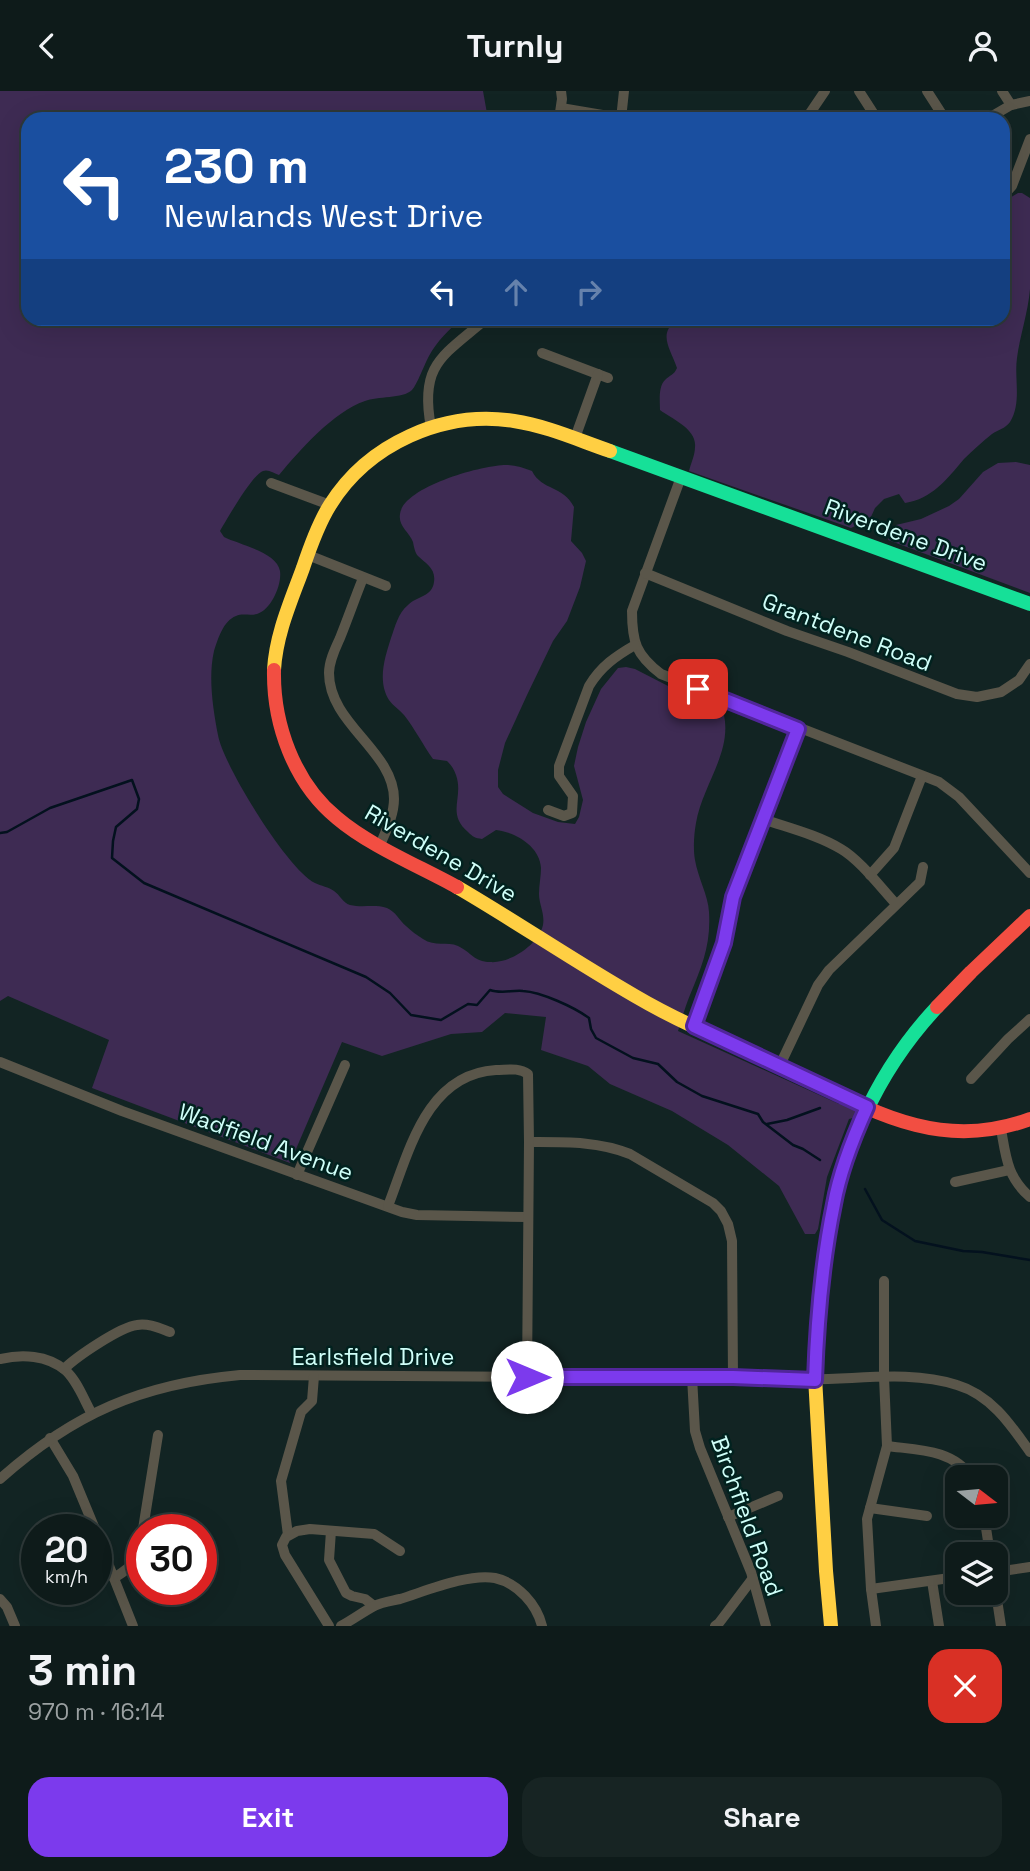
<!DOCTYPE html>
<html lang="en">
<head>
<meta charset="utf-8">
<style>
  body { margin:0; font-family:"Space Grotesk",sans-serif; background:#172423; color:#f1f3f6; height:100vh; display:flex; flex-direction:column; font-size:26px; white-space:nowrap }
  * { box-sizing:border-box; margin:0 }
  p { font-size:23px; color:#9ba1a2 }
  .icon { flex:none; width:38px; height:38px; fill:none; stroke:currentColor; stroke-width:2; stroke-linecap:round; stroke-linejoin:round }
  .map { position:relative; height:1535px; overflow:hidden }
  .details { display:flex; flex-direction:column; background:#0e1b1a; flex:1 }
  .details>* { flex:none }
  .hud { position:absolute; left:21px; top:21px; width:989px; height:214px; border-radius:21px; box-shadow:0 7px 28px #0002,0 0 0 2px #2e3939; background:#1a4fa0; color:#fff; overflow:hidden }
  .needle { width:46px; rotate:106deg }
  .tools { position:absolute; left:945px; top:1374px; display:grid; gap:14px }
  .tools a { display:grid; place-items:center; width:63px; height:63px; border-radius:14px; background:#0e1b1a; box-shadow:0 7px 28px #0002,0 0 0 2px #2e3939; font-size:35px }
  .speed { position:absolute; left:21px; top:1423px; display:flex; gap:14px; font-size:35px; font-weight:700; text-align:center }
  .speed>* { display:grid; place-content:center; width:91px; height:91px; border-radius:50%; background:#0e1b1a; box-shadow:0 7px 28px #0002,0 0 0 2px #2e3939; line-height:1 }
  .speed small { font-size:18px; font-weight:400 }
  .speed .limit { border:10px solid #d22; background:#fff; color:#111 }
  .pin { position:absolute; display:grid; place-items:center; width:60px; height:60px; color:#fff; margin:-30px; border-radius:14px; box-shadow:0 4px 10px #0006 }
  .me { position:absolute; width:77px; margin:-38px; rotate:90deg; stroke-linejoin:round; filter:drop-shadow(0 0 5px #0008) }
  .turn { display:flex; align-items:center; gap:24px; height:147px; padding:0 28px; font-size:32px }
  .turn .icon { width:91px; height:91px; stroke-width:2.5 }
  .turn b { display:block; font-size:49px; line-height:60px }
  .lanes { display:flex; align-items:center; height:66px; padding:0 28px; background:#0003; justify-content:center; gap:35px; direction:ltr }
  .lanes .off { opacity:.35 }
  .round { display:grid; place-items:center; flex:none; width:74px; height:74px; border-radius:21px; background:#172423 }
  .summary { display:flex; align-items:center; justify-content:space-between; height:119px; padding:0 28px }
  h1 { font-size:42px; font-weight:600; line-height:52px }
  .button { display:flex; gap:14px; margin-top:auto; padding:14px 28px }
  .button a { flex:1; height:80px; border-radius:21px; background:#7c3aed; color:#fff; font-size:28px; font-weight:600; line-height:80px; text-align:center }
  .button a+a { background:#172423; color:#f1f3f6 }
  header { display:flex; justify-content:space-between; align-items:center; height:91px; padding:0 28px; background:#0e1b1a; font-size:32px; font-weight:600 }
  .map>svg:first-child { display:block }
</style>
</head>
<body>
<header><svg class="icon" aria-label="back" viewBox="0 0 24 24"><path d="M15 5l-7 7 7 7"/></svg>Turnly<svg class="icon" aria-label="person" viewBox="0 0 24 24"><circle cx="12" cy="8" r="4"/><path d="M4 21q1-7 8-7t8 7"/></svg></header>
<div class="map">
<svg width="1030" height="1535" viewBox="0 0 1030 1535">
  <rect width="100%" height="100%" fill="#122423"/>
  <g fill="#3e2b53">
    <path d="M 0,0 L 483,0 L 488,28 L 28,28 L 28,228 L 461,228 C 449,239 437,250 429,265 C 425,272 417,294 412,299 C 403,308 377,305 365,310 C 333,321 300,359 279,384 C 274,382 268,378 263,380 C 252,384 227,428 220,440 L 224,446 C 240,454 277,461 280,480 C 282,494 271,519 257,523 C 250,525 242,522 236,525 C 223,530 218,548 214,560 C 208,586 213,618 218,644 C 223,674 288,779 315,792 C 321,795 329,796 334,800 C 340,804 343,812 350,814 C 362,817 375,813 387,817 C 396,821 399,829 406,835 C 411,840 417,844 423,848 C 435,856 447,850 458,855 C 471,861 474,871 490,871 C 510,873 539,853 543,834 C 545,823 539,813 539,803 C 539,794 541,785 541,777 C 540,755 515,741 496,739 L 482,748 C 475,747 473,746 468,741 C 446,722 464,707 456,684 C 454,678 451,674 447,670 L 433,668 C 423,654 415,638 404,624 C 399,618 393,615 389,609 C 377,590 385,566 391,547 C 395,536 398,522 408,514 C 417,505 432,506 434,491 C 436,477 426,473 418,465 C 415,462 414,456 413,451 C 409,441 398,435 400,423 C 403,396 482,374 506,374 C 515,374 524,377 532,380 C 542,400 563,394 574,416 L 571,450 L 582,462 L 586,470 L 580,496 L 567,530 L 553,550 L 527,604 L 505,652 L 498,679 L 498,696 L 503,703 L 533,722 L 558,731 L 575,733 L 579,726 L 583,709 L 574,675 L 578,656 L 586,631 L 601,598 L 618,577 L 626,576 L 635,578 L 672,597 L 711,611 L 724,624 C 732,662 702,695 696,732 C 694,743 693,758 695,769 C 698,787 708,804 709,821 C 711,854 702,875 690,904 C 685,916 682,928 678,940 L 839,1013 L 858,1004 L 887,1018 L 849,1028 L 827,1086 L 818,1138 L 815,1143 L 805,1143 L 779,1095 L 728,1054 L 672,1020 L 610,993 L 588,975 L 541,959 L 546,926 L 505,922 L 482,941 L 451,943 L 382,965 L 342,951 L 290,1072 L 92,997 L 109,949 L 8,905 L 0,910 Z"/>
    <path d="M 1018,102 L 1022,102 L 1030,107 C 1030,137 1030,168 1030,198 C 1028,222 1020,244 1017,267 C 1014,287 1022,312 1010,331 C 1006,337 998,339 992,343 C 982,351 973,359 964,368 C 947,388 932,408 905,412 L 899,403 L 884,408 L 875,417 L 870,428 L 851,437 L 689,380 C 691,372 695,364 695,356 C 697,338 672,328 660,319 C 660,310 658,296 665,289 C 670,284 674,284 677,277 C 670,257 657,242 678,228 L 1003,228 L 1003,111 Z"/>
    <polygon points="1016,371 1030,374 1030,502 888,449 891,441 896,434 921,428 949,415 959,408 983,381 998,372"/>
  </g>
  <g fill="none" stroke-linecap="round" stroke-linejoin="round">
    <g stroke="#03111e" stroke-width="2.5">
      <path d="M 0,742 L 7,741 L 50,717 L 132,689 L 139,708 L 137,718 L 116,736 L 113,750 L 112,767 L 144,792 L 366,886 L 390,902 L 411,924 L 441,929 L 468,913 L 477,914 L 490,899 C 501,903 512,899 523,900 C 541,901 574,916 589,927 L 591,938 L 596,947 L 633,967 L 658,973 L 677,991 L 702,1005 L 758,1023 L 763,1031 L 793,1054 L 803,1058 L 820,1069"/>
      <polyline points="767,1033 787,1029 820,1017"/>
      <polyline points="865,1098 882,1129 915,1150 963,1160 982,1161 1030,1169"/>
    </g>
    <g stroke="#5a564a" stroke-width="10">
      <polyline points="859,0 877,28"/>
      <polyline points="927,0 945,28"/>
      <polyline points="1002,0 1011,14"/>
      <polyline points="561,17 626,28"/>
      <polyline points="559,28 562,8 561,0"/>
      <polyline points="621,28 624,0"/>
      <polyline points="806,28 825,0"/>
      <polyline points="987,28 1011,14 1030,10"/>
      <polyline points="1003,105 1012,95 1030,48"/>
      <polyline points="542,262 608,287"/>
      <path d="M 431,336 C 419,273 443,265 486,228"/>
      <polyline points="575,347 598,283"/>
      <path d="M 681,386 L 632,520 C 632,551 636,564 661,583 L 939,691 L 959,706 L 1030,782"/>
      <polyline points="271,392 330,414"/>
      <polyline points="308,464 386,495"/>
      <polyline points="645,482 787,540 848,561 957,603 977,606 1001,601 1019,589 1030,573"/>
      <path d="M 363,487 C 355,507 348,527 340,547 C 335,558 329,570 329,582 C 329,633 394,660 394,708 C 394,724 386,740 380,754"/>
      <path d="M 548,719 L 564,725 L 572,722 L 573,705 L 559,685 L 559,675 L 589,595 C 601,575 616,565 635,554"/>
      <path d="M 763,728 C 789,737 818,744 841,758 C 860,769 881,797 896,813"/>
      <polyline points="870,784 894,757 922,685"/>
      <polyline points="694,935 724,852 733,806 798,637"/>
      <polyline points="0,971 122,1020 402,1121 417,1124 527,1126"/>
      <polyline points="780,974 818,894 829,879 920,791 923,776"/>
      <polyline points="971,988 1008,948 1030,928"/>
      <path d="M 1001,1038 C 1006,1066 1007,1086 1030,1106"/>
      <path d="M 529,1051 C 564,1051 598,1050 630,1063 L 713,1112 L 721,1120 L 728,1133 L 732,1150 L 733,1286"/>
      <polyline points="297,1084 345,974"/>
      <polyline points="955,1091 1009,1079"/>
      <path d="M 388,1115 C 409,1061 426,983 496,979 C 507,979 518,976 528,983 L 529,1051 L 527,1286"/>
      <path d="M 0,1268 C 22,1263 47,1264 65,1279 C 77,1289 84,1309 92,1323"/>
      <path d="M 64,1278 C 76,1266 120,1236 137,1234 C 148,1232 159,1237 170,1241"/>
      <polyline points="692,1286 695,1340 700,1357 751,1481 766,1535"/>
      <polyline points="50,1347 73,1385 95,1438"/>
      <path d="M 887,1355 C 917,1359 953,1358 971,1386"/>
      <path d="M 0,1388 C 74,1322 142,1293 240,1284 C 345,1285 450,1285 554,1286 C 636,1286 717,1285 799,1288 C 851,1290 907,1278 957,1294 C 991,1304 1011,1334 1030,1361"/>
      <polyline points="870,1417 927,1425"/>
      <polyline points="984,1424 990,1463"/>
      <polyline points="728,1426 778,1405"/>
      <polyline points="143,1438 158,1344"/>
      <polyline points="331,1440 329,1469 346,1502 352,1505 365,1508 374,1515"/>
      <polyline points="96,1442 133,1535"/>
      <polyline points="288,1444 281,1390 301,1321 312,1310 314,1285"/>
      <polyline points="996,1481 1030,1476"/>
      <path d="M 114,1487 C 135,1474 138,1469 142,1445"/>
      <polyline points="932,1490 939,1535"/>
      <polyline points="871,1498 957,1486"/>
      <polyline points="996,1502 1001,1535"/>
      <polyline points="0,1508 7,1516 15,1535"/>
      <polyline points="329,1535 285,1464 282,1454 286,1446 297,1440 310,1438 374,1443 400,1460"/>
      <path d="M 341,1535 C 352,1529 363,1521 374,1515 C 382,1511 391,1510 400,1508 C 426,1500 469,1482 495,1487 C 518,1492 537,1514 542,1535"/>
      <polyline points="715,1535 719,1532 753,1487"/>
      <polyline points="876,1535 871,1498 867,1428 887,1355 884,1286 884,1190"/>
    </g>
    <g stroke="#16e098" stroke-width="14">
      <polyline points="610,360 1030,513"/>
      <path d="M 826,1151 C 841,1063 875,982 937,916"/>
    </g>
    <g stroke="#ffcf43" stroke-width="14">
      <path d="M 274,579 C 276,543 291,510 303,477 C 310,456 318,433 330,414 C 368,353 443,319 514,330 C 547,335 578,349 610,360"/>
      <path d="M 457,796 C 517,831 574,870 635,905 C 669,925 704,941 740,956"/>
      <polyline points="826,1151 819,1209 815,1286 826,1480 831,1535"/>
    </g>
    <g stroke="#f24e42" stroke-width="14">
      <path d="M 274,579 C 273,633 294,692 337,727 C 370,755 419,775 457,796"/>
      <polyline points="937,916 971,881 1030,825"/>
      <path d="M 740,956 C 763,967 786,977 809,989 C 882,1026 947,1059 1030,1028"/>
    </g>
  </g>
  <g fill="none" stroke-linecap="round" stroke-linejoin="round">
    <defs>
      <path id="route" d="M 527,1286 L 733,1286 L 815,1289 C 817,1229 822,1171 834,1113 C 840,1079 853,1047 867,1016 L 694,935 L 724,852 L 733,806 L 798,638 L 698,598"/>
    </defs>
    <use href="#route" stroke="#51269a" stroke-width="18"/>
    <use href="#route" stroke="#7c3aed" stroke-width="12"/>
  </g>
  <g text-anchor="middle" stroke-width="5" stroke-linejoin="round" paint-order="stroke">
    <g font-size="23" fill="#d0fff9" stroke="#01221f">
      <text transform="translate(906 444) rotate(20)" y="8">Riverdene Drive</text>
      <text transform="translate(847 541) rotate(21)" y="8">Grantdene Road</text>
      <text transform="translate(441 762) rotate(30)" y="8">Riverdene Drive</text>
      <text transform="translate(266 1051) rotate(20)" y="8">Wadfield Avenue</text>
      <text x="373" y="1274">Earlsfield Drive</text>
      <text transform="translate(747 1425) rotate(70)" y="8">Birchfield Road</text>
    </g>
  </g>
</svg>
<div class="tools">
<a><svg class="needle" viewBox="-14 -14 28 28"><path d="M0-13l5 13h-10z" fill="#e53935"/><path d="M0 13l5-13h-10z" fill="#9ba1a2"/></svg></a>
<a><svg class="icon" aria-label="layers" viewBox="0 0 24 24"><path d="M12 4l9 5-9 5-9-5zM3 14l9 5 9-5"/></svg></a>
</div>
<div class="speed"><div>20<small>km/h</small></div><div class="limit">30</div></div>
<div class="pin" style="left:698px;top:598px;background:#d93025"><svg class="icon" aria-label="arrive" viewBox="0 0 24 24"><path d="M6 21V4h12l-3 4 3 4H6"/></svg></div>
<svg class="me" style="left:527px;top:1286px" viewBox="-20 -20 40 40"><circle r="19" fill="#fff"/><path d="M0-13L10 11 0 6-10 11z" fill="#7c3aed"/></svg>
<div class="hud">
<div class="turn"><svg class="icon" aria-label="left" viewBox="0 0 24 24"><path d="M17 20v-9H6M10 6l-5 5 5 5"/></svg><div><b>230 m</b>Newlands West Drive</div></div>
<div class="lanes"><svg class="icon" aria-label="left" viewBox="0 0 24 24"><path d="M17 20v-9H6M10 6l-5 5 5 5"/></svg><svg class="icon off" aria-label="ahead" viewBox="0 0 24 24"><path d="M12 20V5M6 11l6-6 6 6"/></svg><svg class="icon off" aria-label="right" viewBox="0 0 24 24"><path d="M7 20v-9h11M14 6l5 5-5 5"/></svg></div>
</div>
</div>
<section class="details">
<div class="summary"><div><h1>3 min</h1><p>970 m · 16:14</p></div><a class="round" style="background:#d93025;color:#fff"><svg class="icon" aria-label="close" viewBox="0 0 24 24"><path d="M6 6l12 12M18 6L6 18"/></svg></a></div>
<div class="button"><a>Exit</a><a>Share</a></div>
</section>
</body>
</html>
